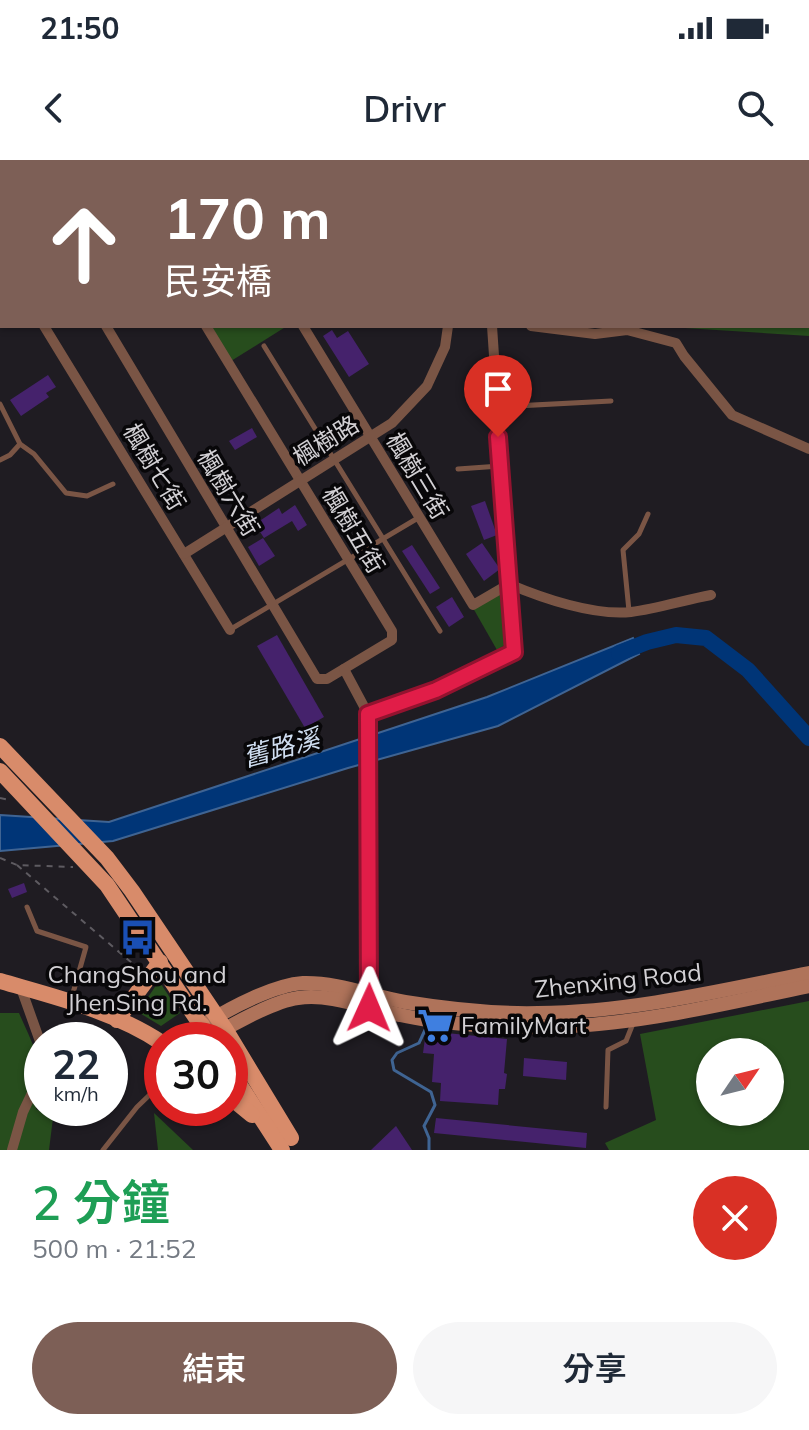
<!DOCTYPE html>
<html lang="zh-TW">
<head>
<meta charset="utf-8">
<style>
  body { margin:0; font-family:Mulish,"Noto Sans TC",sans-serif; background:#f6f6f7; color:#1f2937; height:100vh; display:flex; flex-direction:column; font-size:30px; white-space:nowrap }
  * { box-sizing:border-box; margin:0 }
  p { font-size:26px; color:#747a83 }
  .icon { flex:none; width:44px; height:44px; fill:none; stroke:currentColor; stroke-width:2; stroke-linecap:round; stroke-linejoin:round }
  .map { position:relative; height:990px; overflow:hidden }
  .sheet { display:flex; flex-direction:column; background:#fff; flex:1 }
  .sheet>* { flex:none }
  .guide { position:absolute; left:0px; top:0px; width:810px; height:168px; box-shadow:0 2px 6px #0004; background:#7d5f56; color:#fff; overflow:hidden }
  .needle { width:52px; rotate:55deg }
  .controls { position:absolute; left:696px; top:878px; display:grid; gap:16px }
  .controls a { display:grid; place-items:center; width:88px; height:88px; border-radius:50%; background:#fff; box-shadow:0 2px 6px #0004; font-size:40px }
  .speed { position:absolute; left:24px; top:862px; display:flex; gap:16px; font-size:40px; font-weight:700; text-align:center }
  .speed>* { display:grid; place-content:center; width:104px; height:104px; border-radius:50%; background:#fff; box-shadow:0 2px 6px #0004; line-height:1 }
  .speed small { font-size:20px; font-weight:400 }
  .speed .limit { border:12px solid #d22; background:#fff; color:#111 }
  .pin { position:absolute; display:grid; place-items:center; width:68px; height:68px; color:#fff; margin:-82px -34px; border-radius:50% 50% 50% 0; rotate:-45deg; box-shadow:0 0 8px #0007 }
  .pin .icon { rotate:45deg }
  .me { position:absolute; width:88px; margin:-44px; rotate:1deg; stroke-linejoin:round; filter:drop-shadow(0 0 6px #0008) }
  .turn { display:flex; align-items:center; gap:28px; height:168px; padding:0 32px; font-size:36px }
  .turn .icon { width:104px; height:104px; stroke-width:2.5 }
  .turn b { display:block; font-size:56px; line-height:68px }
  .round { display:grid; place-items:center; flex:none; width:84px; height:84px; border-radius:42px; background:#f6f6f7 }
  .headline { display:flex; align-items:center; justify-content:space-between; height:136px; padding:0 32px }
  h1 { font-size:48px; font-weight:600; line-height:60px; color:#1e9e55 }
  .button { display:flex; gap:16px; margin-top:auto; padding:16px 32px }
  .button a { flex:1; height:92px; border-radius:48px; background:#7d5f56; color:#fff; font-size:32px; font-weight:600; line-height:92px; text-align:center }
  .button a+a { background:#f6f6f7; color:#1f2937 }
  .status { display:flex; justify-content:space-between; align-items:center; height:56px; padding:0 40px; background:#fff; direction:ltr }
  .status svg { height:22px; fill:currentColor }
  header { display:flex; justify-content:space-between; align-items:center; height:104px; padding:0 32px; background:#fff; font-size:36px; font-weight:600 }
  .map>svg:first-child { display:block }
</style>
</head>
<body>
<div class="status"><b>21:50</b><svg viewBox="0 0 49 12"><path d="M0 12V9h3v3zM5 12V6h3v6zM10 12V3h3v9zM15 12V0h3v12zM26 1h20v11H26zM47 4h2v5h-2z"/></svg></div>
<header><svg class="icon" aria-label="back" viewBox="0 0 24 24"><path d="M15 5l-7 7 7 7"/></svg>Drivr<svg class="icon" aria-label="search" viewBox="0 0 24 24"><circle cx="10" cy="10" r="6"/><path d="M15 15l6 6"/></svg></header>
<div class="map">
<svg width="809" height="990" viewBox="0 0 809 990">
  <rect width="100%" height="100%" fill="#1f1c22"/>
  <g fill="#274d1d" fill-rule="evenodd">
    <polygon points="656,0 809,0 809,176 653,166 808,166 808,2 654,2"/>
    <polygon points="210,166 287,166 231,201"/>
    <polygon points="509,427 511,481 497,490 473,448"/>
    <polygon points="159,821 180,853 161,866 138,852"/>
    <path d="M 809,841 L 809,990 L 609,990 L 605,983 L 656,960 L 640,874 ZM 770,892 L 770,952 L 710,952 L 710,892 Z"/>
    <path d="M 0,853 L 19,853 C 34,888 49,910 36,949 L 53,958 L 49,990 L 0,990 Z"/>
    <polygon points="154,953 193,990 158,990"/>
  </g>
  <polygon fill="#003577" stroke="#3f6493" stroke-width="2" points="633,478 639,494 498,566 348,608 113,681 0,691 0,655 109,662 487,537"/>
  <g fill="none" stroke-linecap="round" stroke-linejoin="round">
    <polyline stroke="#3f6493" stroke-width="3" points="425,870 419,883 397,893 392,900 394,910 431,932 435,945 424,966 429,978 429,990"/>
    <polyline stroke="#003577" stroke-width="16" points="619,493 647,482 676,475 706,478 748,510 809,578"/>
  </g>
  <g fill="#45226c">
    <polygon points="332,170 337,178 348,171 369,204 349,217 323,176"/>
    <polygon points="48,215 56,227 46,233 49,237 21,256 10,240"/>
    <polygon points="252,268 257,277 235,290 229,281"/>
    <polygon points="485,341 497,375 484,380 471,346"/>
    <polygon points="295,345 307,365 298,371 292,361 264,378 255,364 279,348 282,354"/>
    <polygon points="263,378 275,396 259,406 248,387"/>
    <polygon points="482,383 500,409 484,421 466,394"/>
    <polygon points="412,385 440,428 430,434 402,391"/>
    <polygon points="452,437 464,457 449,467 436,447"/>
    <polygon points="277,475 324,557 305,568 257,486"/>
    <polygon points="24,723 27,732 12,738 8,729"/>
    <polygon points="426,871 507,879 504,913 507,914 505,929 499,929 498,945 440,941 441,923 432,922 434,894 423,893"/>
    <polygon points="524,898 567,902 566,920 523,916"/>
    <polygon points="436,958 587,973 586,988 434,973"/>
    <polygon points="396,966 412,990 371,990"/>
  </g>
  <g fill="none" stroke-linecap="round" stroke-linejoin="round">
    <g stroke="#5e5b61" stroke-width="2" stroke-dasharray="6 6" stroke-linecap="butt">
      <polyline points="0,638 9,640"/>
      <polyline points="0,698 17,705 73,707"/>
      <polyline points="17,705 139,809"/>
    </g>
    <g stroke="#7a5545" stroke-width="5">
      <polyline points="177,2 180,0"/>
      <polyline points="251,2 254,0"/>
      <polyline points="264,186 440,471"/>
      <polyline points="0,244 20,284 34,294 66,333 87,336 113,324"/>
      <polyline points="496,247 611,241"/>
      <polyline points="0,300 10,295 20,284"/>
      <polyline points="458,309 500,306"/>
      <polyline points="629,451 623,390 639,374 648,354"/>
      <polyline points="231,469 418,358"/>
      <polyline points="27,747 37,771 86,787 71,840"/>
      <polyline points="606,947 608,890 626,881 634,861"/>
      <polyline points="103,990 137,947 162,923"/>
    </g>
    <g stroke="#7a5545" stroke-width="10">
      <polyline points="448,0 448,2"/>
      <polyline points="557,2 560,0"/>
      <polyline points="44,166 230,470"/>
      <polyline points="106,166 317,519 327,519 392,480 392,471 206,166"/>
      <path d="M 303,166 L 473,445 L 509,424 C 542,438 594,456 631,452 C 657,449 684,440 711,435"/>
      <polyline points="531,166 595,174 627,170 676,183 684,196 732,255 809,289"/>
      <polyline points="184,394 392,263 427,226 445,187 448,166"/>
      <polyline points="344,509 368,554 369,838"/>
      <polyline points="368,554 436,530 514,492 492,166"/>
      <polyline points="21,828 42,887"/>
      <polyline points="12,990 23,952 42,912"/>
    </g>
    <g stroke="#af735a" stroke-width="14">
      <polyline points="198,2 202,0"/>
      <polyline points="235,2 239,0"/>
      <polyline points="0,110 2,109"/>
      <polyline points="0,135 2,134"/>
      <path d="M 208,862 C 232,847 274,825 303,823 C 338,822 371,836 405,842 C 448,849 494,854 538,853 C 630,852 719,831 809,813"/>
      <path d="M 210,878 C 231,865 274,841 298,838 C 332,833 367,849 400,855 C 440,864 503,868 545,867 C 635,866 722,844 809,826"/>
    </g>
    <g stroke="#d88b6a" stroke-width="16">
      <polyline points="0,586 107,698 132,731 225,869 291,978"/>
      <polyline points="0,611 107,725 211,880"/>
      <path d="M 0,821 C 55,837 114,851 162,883"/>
      <polyline points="117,860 160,802"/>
      <polyline points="178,880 202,865"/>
      <polyline points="230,910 282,990"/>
      <polyline points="230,937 252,955"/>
    </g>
  </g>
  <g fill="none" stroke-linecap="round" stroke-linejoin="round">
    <defs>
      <polyline id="route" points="369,848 368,554 436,530 514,492 498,277"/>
    </defs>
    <use href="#route" stroke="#92132f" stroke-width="20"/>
    <use href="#route" stroke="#e11d48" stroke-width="14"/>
  </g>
  <defs>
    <symbol id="bus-bare" viewBox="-9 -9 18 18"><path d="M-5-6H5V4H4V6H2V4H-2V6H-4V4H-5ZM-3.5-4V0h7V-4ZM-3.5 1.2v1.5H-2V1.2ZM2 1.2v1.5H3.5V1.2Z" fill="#1a4fb4" stroke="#080709" stroke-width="2.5" paint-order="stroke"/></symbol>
    <symbol id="supermarket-bare" viewBox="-9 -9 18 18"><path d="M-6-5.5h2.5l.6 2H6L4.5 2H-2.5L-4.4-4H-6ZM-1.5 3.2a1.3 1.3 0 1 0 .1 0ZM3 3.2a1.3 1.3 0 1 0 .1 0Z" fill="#3f7fe0" stroke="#080709" stroke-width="2.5" paint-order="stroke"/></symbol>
  </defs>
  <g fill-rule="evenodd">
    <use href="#bus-bare" x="112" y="752" width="51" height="51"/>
    <use href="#supermarket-bare" x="410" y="840" width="51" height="51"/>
  </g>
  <g text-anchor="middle" stroke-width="7" stroke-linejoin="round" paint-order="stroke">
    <g font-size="24" fill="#d2d0d4" stroke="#080709">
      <text transform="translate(326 281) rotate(-32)" y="8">楓樹路</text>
      <text transform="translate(154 307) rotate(59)" y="8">楓樹七街</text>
      <text transform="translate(417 316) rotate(59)" y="8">楓樹三街</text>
      <text transform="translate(228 333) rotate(59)" y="8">楓樹六街</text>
      <text transform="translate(353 370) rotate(59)" y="8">楓樹五街</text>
      <text transform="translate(618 821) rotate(-6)" y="8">Zhenxing Road</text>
    </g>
    <g font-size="24" fill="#d2d0d4" stroke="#080709">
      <text x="137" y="823">ChangShou and<tspan x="137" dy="28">JhenSing Rd.</tspan></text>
      <text x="461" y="874" text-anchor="start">FamilyMart</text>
    </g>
    <g font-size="26" font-style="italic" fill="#cfddf0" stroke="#080709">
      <text transform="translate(281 588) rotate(-15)" y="9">舊路溪</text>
    </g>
  </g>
</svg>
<div class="controls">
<a><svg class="needle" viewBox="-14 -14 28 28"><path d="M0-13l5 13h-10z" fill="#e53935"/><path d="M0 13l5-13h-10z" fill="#747a83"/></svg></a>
</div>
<div class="speed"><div>22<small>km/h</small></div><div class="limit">30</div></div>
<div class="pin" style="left:498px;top:277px;background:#d93025"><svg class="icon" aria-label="arrive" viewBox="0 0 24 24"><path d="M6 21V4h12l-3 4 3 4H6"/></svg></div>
<svg class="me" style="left:369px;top:848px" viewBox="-20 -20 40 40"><path d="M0-17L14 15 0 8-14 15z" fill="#e11d48" stroke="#fff" stroke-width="4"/></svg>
<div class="guide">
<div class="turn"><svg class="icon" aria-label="ahead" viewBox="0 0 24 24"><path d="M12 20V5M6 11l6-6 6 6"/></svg><div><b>170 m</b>民安橋</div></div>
</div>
</div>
<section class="sheet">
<div class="headline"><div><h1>2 分鐘</h1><p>500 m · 21:52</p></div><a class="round" style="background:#d93025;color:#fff"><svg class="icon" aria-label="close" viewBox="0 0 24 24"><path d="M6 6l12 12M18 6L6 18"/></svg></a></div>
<div class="button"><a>結束</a><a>分享</a></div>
</section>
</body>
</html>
